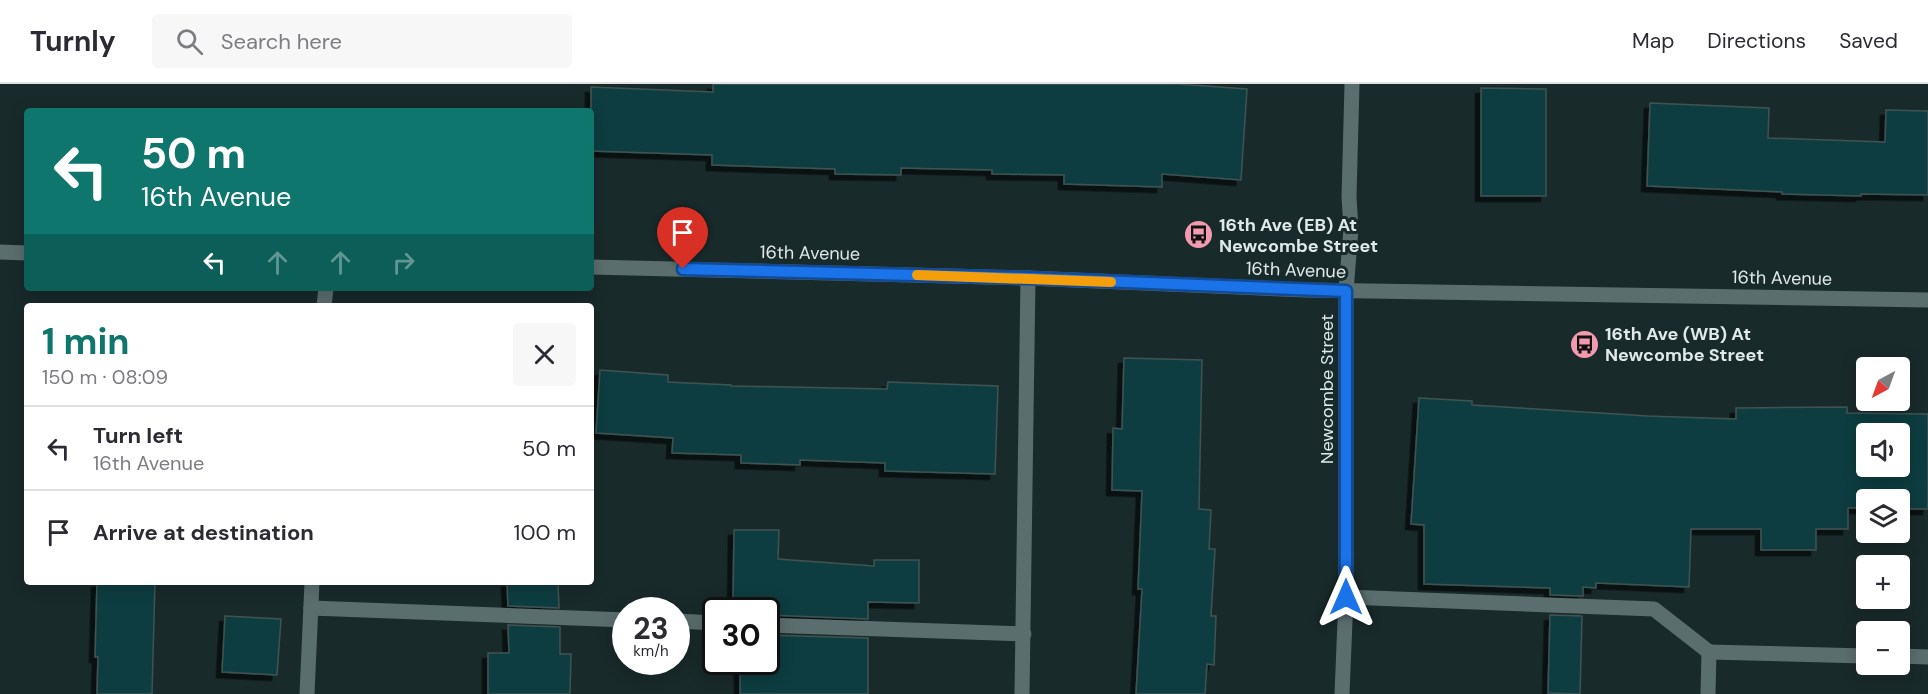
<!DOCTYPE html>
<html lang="en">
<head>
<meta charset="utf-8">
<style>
  body { margin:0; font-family:"DM Sans",sans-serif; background:#f7f7f7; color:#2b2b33; height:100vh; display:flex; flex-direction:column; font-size:22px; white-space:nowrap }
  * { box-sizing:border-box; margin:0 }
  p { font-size:20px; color:#7c7c81 }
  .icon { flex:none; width:33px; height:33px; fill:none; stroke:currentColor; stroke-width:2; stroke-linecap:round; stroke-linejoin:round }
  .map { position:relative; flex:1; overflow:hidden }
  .drawer { position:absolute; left:24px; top:219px; width:570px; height:282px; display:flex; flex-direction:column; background:#fff; border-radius:6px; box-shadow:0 3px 15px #0003 }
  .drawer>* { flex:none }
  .guide { position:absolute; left:24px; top:24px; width:570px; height:183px; border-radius:6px; box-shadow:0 3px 15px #0003; background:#0f766e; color:#fff; overflow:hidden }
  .needle { width:39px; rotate:221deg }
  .tools { position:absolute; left:1856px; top:273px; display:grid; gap:12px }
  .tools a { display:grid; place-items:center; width:54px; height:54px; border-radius:6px; background:#fff; box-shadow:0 3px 15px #0003; font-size:30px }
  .speed { position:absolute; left:612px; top:513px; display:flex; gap:12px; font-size:30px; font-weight:700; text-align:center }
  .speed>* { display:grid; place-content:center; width:78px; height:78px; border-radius:50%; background:#fff; box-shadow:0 3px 15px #0003; line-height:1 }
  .speed small { font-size:15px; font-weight:400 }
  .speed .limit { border:3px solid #111; border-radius:9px; background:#fff; color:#111 }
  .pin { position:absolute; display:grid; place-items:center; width:51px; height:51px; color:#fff; margin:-62px -26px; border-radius:50% 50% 50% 0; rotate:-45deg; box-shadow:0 0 6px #0007 }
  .pin .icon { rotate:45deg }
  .me { position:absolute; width:66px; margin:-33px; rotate:0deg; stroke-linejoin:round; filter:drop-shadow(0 0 4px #0008) }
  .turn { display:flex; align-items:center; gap:21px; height:126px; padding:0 18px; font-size:27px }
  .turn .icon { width:78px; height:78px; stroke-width:2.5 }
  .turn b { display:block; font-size:42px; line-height:51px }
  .lanes { display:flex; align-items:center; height:57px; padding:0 18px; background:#0003; justify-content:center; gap:30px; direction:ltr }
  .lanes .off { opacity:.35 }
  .round { display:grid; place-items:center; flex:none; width:63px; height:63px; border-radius:6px; background:#f7f7f7 }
  .headline { display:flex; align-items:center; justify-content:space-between; height:102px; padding:0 18px }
  h1 { font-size:36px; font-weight:700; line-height:45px; color:#0f766e }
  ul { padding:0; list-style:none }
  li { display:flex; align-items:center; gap:18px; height:84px; padding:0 18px; border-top:2px solid #e1e1e2 }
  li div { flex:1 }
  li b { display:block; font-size:22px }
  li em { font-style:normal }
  header { display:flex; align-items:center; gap:36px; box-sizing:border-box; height:84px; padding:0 30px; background:#fff; border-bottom:2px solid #e1e1e2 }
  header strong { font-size:28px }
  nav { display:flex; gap:33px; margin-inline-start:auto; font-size:21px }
  .search { width:420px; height:54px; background:#f7f7f7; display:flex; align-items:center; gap:15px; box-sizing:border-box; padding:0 21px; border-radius:6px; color:#7c7c81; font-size:22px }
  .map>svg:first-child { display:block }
</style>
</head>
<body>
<header>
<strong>Turnly</strong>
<div class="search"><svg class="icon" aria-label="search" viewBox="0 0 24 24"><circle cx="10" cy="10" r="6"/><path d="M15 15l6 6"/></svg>Search here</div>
<nav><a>Map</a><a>Directions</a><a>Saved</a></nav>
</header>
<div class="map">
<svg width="1928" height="610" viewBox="0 0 1928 610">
  <defs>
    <filter id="shadow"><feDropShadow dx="-5.5" dy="5.5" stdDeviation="0" flood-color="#0009"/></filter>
  </defs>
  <rect width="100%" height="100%" fill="#192a2a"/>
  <g fill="#0f3e3f" stroke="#415353" stroke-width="1.5" fill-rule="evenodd" filter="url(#shadow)">
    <polygon points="713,0 1178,0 1247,5 1241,96 1162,90 1162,103 1064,100 1064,91 992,90 992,86 901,84 901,91 835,90 835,85 712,81 712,71 591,67 591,3 713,8"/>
    <polygon points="1481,4 1546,5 1546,112 1481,112"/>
    <polygon points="1650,19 1769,24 1768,54 1885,58 1886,26 1928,27 1928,111 1861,110 1861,112 1782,110 1782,108 1647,102"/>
    <polygon points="1124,274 1202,276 1199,425 1211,426 1209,465 1215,465 1211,532 1216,532 1214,581 1207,580 1205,610 1136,610 1142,505 1138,505 1142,407 1112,406 1113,344 1122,345"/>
    <polygon points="600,286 668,291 668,298 731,301 731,302 887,305 888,298 998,302 995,390 885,387 885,379 800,376 800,381 741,379 741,371 672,369 673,354 596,349"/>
    <path d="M 1419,314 L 1472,317 L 1472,321 L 1648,332 L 1736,335 L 1736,324 L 1847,323 L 1847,329 L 1928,330 L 1928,425 L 1899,425 L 1899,416 L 1866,416 L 1866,424 L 1848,424 L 1848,445 L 1816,445 L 1816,466 L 1761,466 L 1761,445 L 1691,445 L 1689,503 L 1596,499 L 1596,504 L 1583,503 L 1583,512 L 1550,511 L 1550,504 L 1424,500 L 1424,441 L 1411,440 ZM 1866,350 L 1899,350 L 1899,382 L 1866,382 Z"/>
    <polygon points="734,446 779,446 778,475 874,482 874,476 919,476 919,519 868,518 868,535 766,531 766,526 740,526 740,518 733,518"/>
    <polygon points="97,498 155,498 152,610 97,610 98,573 95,573"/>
    <polygon points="507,498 558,498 559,524 508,522"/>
    <polygon points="1550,531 1582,532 1580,610 1548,609"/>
    <polygon points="225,532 281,535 277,591 222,588"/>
    <polygon points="508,541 560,543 560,570 571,570 570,610 488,610 488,569 509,569"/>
    <polygon points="766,551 868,554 868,610 740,610 740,578 766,578"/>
  </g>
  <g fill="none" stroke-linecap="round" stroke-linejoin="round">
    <g stroke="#5b6e6e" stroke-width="15">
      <polyline points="0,168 27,169"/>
      <polyline points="591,183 1028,194 1307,206 1928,216"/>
      <polyline points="324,222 326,204"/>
      <polyline points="1346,513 1654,525 1709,568 1708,610"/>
      <polyline points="311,524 626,536"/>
      <polyline points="676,537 716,539"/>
      <polyline points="766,541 1024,550"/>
      <polyline points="1709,568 1866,572"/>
      <polyline points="1899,572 1928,573"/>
      <polyline points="307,610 312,498"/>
      <polyline points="1022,610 1028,194"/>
      <polyline points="1342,610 1346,513 1346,207 1351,145 1349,113 1352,0"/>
    </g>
  </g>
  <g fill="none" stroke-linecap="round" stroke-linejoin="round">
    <defs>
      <polyline id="route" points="683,185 1028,194 1346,207 1346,513"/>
    </defs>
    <use href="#route" stroke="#114b97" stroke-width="15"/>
    <use href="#route" stroke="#1a73e8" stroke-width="10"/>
    <polyline stroke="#f59e0b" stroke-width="10" points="917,191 1111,198"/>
  </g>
  <defs>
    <symbol id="bus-disc" viewBox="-11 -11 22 22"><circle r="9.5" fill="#f29ab0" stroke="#192a2a"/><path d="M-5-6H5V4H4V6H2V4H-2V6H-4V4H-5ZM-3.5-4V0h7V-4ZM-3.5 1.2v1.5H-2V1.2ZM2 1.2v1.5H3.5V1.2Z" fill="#111"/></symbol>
  </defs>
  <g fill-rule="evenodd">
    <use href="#bus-disc" x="1182" y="134" width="33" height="33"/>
    <use href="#bus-disc" x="1568" y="244" width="33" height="33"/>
  </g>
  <g text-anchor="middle" stroke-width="6" stroke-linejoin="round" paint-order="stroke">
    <g font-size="18" font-weight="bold" fill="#dfe9e9" stroke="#192a2a" text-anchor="start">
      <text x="1219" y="147">16th Ave (EB) At<tspan x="1219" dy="21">Newcombe Street</tspan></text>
      <text x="1605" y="256">16th Ave (WB) At<tspan x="1605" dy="21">Newcombe Street</tspan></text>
    </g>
    <g font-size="18" fill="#dfe9e9" stroke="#192a2a">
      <text transform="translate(810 169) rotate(1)" y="6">16th Avenue</text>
      <text transform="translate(1296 186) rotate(2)" y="6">16th Avenue</text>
      <text transform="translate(1782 194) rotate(1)" y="6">16th Avenue</text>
      <text transform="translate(1327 305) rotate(-90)" y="6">Newcombe Street</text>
    </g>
  </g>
</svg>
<div class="tools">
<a><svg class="needle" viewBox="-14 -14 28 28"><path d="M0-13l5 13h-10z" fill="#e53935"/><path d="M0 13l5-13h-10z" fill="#7c7c81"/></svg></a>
<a><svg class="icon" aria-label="sound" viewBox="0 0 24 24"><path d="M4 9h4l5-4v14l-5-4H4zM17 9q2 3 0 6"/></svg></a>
<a><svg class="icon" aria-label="layers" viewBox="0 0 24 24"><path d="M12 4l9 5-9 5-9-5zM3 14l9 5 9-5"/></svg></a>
<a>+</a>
<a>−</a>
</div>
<div class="speed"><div>23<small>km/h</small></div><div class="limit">30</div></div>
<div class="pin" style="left:683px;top:185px;background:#d93025"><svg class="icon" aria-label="arrive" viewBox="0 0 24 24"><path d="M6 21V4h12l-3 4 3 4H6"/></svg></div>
<svg class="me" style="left:1346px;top:513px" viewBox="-20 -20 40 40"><path d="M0-17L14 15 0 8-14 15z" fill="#1a73e8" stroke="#fff" stroke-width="4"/></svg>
<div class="guide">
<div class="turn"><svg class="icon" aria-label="left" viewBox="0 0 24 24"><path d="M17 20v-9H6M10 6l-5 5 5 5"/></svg><div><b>50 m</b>16th Avenue</div></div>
<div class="lanes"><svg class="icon" aria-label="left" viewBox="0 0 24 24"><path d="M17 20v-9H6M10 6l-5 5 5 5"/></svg><svg class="icon off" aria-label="ahead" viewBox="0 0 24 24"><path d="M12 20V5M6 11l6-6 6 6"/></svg><svg class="icon off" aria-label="ahead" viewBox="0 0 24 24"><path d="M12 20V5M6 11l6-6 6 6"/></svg><svg class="icon off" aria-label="right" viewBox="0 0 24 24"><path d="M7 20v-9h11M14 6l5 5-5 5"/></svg></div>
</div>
<section class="drawer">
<div class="headline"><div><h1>1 min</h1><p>150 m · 08:09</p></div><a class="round"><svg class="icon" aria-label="close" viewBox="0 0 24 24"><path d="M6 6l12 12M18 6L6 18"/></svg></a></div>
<ul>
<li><svg class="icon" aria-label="left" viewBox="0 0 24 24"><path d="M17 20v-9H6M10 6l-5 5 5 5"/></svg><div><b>Turn left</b><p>16th Avenue</p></div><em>50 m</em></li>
<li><svg class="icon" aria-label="arrive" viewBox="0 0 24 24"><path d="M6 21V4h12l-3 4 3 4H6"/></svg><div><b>Arrive at destination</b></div><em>100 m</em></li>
</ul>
</section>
</div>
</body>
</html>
